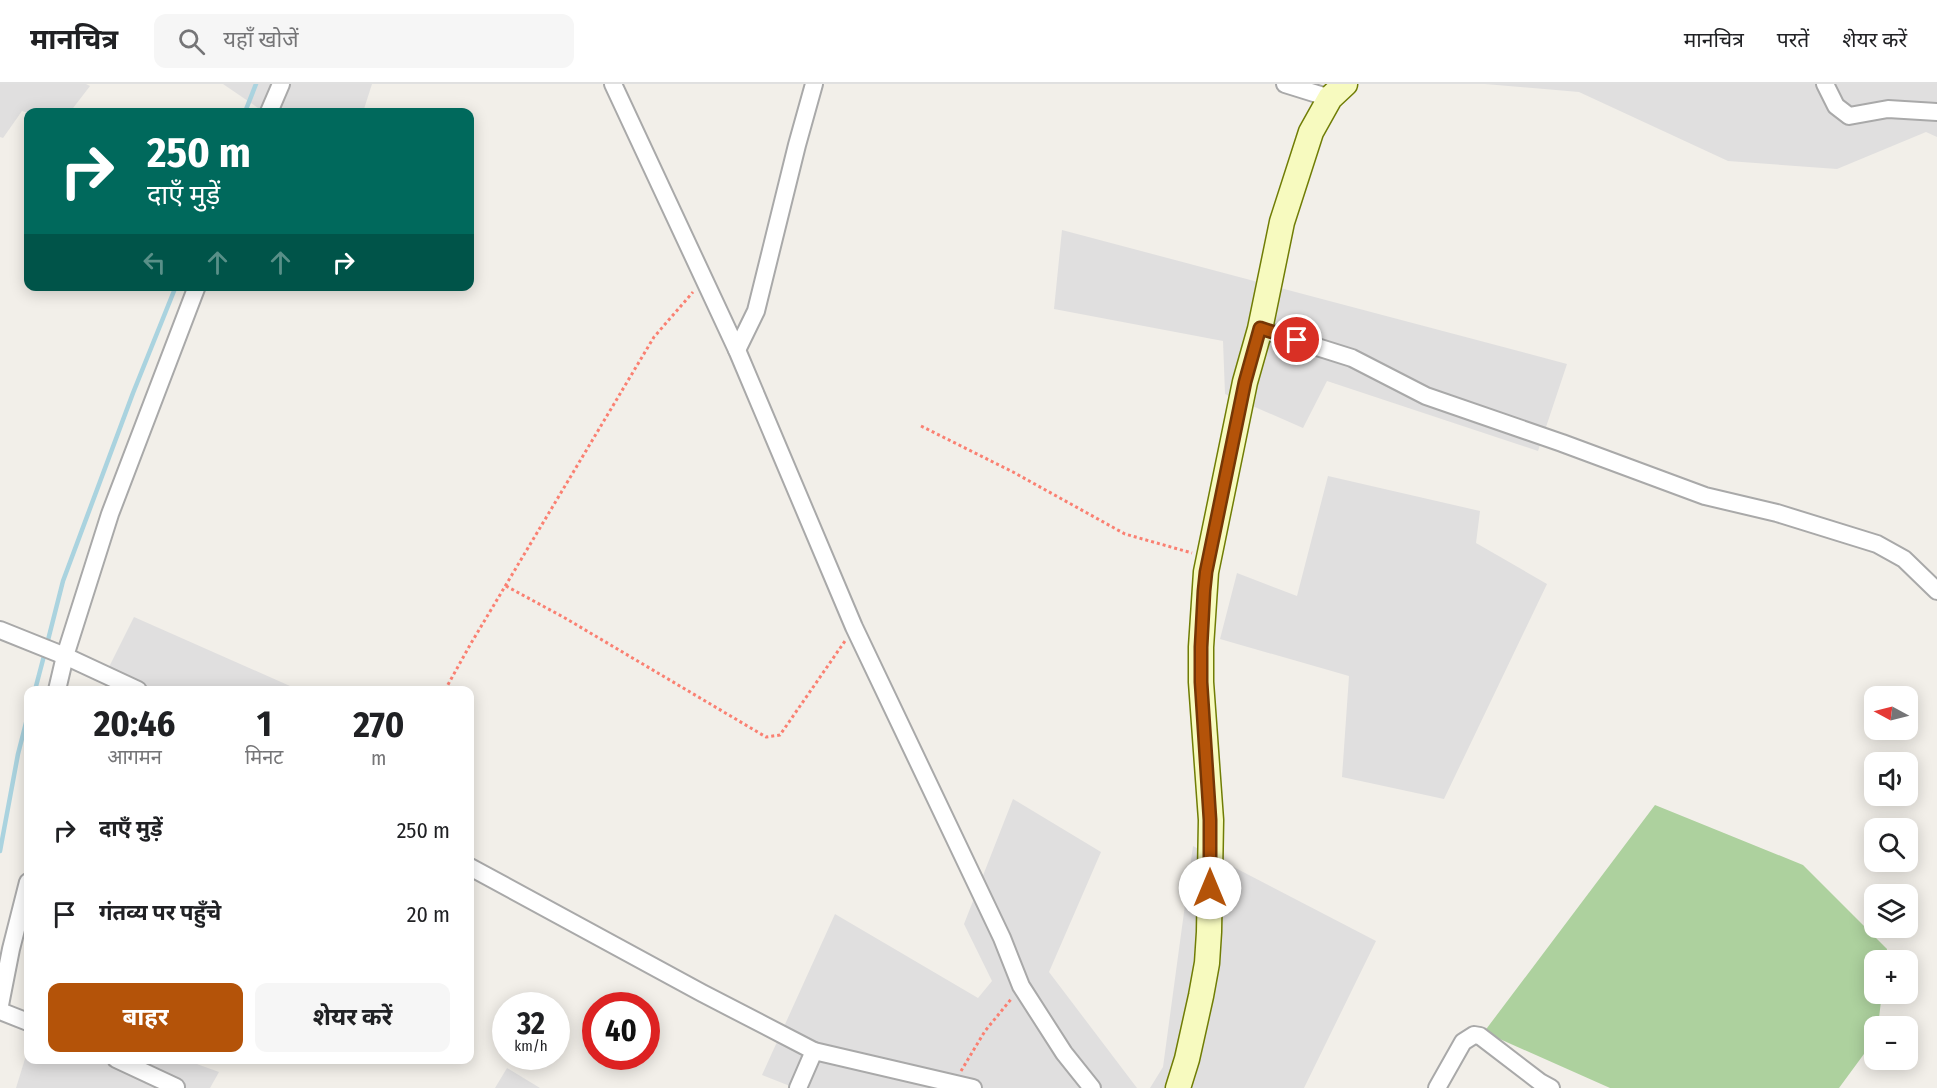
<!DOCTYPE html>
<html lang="hi">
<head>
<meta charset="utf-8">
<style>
  body { margin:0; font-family:"Fira Sans Condensed","Noto Sans Devanagari",sans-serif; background:#f6f6f6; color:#202124; height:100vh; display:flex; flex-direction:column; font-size:22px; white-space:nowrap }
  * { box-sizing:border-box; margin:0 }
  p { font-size:20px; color:#757577 }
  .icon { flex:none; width:33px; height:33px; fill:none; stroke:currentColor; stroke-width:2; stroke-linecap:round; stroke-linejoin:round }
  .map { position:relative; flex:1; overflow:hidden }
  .drawer { position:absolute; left:24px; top:602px; width:450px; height:378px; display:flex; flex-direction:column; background:#fff; border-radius:12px; box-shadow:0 3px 15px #0003 }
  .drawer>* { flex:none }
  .top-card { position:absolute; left:24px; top:24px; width:450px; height:183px; border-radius:12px; box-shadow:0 3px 15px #0003; background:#00695c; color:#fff; overflow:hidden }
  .needle { width:39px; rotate:277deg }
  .fabs { position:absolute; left:1864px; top:602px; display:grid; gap:12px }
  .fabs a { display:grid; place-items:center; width:54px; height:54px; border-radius:12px; background:#fff; box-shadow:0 3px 15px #0003; font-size:30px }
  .speed { position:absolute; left:492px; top:908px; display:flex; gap:12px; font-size:30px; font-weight:700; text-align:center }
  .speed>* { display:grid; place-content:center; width:78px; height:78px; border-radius:50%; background:#fff; box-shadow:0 3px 15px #0003; line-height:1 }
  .speed small { font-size:15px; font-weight:400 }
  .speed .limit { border:9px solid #d22; background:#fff; color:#111 }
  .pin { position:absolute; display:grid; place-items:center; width:51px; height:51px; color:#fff; margin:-26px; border:3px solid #fff; border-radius:50%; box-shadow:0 2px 6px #0007 }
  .me { position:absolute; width:66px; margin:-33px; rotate:0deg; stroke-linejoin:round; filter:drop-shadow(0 0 4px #0008) }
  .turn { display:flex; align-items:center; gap:21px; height:126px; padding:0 24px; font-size:27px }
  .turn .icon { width:78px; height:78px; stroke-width:2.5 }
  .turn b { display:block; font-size:42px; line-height:51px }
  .lanes { display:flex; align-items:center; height:57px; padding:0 24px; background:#0003; justify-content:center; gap:30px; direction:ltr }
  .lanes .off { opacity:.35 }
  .eta { display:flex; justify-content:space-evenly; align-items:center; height:102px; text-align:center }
  .eta b { font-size:36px; font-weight:700; line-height:42px }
  .action { display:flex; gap:12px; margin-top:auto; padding:12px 24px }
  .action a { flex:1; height:69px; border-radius:12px; background:#b45309; color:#fff; font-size:24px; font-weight:700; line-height:69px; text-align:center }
  .action a+a { background:#f6f6f6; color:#202124 }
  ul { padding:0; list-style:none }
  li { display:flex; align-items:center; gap:18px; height:84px; padding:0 24px }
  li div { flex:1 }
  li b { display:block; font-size:22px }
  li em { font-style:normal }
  header { display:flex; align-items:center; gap:36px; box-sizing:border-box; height:84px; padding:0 30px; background:#fff; border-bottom:2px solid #e0e0e0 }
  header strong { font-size:28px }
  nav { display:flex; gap:33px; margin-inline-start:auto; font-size:21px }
  .search { width:420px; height:54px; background:#f6f6f6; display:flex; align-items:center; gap:15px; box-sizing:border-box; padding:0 21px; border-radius:12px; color:#757577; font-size:22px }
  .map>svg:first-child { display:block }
</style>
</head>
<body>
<header>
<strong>मानचित्र</strong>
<div class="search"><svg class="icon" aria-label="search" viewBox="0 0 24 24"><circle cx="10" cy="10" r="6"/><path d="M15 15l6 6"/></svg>यहाँ खोजें</div>
<nav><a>मानचित्र</a><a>परतें</a><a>शेयर करें</a></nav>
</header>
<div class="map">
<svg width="1937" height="1004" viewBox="0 0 1937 1004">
  <rect width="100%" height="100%" fill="#f2efe9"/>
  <g fill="#e0dfdf">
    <polygon points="0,0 86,0 90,2 70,28 28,29 22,27 3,54 0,53"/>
    <polygon points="223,0 372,0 363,28 264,28"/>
    <polygon points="1485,0 1937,0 1937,53 1926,48 1837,85 1728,77 1579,8"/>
    <polygon points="1062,146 1567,280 1538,367 1327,297 1303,344 1225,310 1223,257 1054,225"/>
    <polygon points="1328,392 1480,427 1476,459 1547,500 1444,715 1342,693 1349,592 1220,555 1237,489 1297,512"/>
    <polygon points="134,533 299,606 113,606 101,599"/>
    <polygon points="1013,715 1101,768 1049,888 1137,1004 795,1004 762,991 835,830 978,914 992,897 964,840"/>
    <polygon points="1193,762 1376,857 1304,1004 1150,1004 1163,983"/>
    <polygon points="28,965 28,975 183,975 219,988 210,1004 16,1004"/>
    <polygon points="507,984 540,1004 495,1004"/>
  </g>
  <polygon fill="#add19e" points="1655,721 1803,781 1887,865 1886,876 1875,876 1875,909 1882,909 1878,942 1875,942 1875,955 1839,1004 1610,1004 1484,948"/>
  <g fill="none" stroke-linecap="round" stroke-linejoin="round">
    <g stroke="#aad3df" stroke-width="4.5">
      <polyline points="245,28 256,0"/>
      <polyline points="47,560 63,497 133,309 176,202"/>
      <polyline points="35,606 45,568"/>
      <polyline points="0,767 18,670 28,631"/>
    </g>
    <defs>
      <g id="street">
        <polyline points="613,0 737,266 854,543 1002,854 1021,902 1064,969 1092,1004"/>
        <polyline points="1285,0 1330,14"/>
        <polyline points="1825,0 1836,22 1849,32 1888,25 1937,28"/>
        <polyline points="269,28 281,0"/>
        <polyline points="1260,245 1352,274 1426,312 1562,359 1705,412 1777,429 1877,460 1904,475 1937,507"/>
        <polyline points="737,266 756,227 797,61 814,0"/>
        <polyline points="0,546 65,572 138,606"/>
        <polyline points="57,606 65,572 110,430 197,202"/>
        <polyline points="470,783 702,909 814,967 973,1004"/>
        <polyline points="0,921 11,865 28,798"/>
        <polyline points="0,927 28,938"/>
        <polyline points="116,975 176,1003"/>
        <polyline points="798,1004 814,967"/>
        <polyline points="1437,1004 1463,958 1474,951 1480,952 1540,998 1551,1004"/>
      </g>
      <polyline id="secondary" points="1178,1004 1187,975 1201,912 1207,879 1209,848 1211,736 1201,598 1201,563 1206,488 1245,298 1260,245 1282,138 1311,48 1330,14 1345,0"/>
    </defs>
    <use href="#street" stroke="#a9a9a9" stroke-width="20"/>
    <use href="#secondary" stroke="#707d05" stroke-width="27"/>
    <g stroke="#fa8072" stroke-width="3" stroke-dasharray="3 3" stroke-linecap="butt">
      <polyline points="921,342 1013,388 1125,450 1192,469"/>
      <polyline points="506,502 565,534 766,653 780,651 845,557"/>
      <polyline points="445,606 470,561 654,253 693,208"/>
      <polyline points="961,987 985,947 1012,914"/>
    </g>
    <use href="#street" stroke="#fff" stroke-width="16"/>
    <use href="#secondary" stroke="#f7fabf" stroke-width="24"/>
  </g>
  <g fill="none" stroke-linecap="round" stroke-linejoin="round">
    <defs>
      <polyline id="route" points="1210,804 1210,736 1201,598 1201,563 1204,507 1206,488 1245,298 1260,244 1297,256"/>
    </defs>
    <use href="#route" stroke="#753606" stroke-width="15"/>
    <use href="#route" stroke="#b45309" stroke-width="10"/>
  </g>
</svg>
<div class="fabs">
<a><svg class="needle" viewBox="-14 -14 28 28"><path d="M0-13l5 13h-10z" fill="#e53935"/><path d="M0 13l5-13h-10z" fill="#757577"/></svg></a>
<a><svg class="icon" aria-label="sound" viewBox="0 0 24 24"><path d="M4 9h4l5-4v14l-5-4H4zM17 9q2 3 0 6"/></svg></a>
<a><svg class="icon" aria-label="search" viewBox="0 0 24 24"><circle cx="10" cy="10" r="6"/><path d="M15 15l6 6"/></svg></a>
<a><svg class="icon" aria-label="layers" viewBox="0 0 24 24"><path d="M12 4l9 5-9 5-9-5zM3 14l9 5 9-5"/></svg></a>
<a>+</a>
<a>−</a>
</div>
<div class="speed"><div>32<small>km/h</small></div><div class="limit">40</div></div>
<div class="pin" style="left:1297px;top:256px;background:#d93025"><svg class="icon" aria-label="arrive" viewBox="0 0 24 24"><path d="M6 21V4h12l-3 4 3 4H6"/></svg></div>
<svg class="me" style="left:1210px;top:804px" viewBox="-20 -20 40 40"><circle r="19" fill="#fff"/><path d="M0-13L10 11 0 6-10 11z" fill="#b45309"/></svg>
<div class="top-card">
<div class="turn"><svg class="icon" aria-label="right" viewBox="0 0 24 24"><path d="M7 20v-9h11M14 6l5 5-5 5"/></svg><div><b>250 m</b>दाएँ मुड़ें</div></div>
<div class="lanes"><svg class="icon off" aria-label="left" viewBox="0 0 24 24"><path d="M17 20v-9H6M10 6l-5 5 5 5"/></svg><svg class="icon off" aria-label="ahead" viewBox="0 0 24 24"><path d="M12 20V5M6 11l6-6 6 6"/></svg><svg class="icon off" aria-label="ahead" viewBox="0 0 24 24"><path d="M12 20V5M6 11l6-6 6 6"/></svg><svg class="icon" aria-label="right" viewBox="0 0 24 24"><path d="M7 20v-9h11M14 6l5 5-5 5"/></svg></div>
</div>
<section class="drawer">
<div class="eta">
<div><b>20:46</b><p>आगमन</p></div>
<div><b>1</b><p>मिनट</p></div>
<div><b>270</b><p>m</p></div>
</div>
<ul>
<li><svg class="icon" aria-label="right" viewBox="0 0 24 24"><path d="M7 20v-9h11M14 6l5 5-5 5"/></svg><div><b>दाएँ मुड़ें</b></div><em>250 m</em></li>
<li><svg class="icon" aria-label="arrive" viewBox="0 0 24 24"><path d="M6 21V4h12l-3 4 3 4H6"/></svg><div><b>गंतव्य पर पहुँचे</b></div><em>20 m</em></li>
</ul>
<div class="action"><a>बाहर</a><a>शेयर करें</a></div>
</section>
</div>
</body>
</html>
